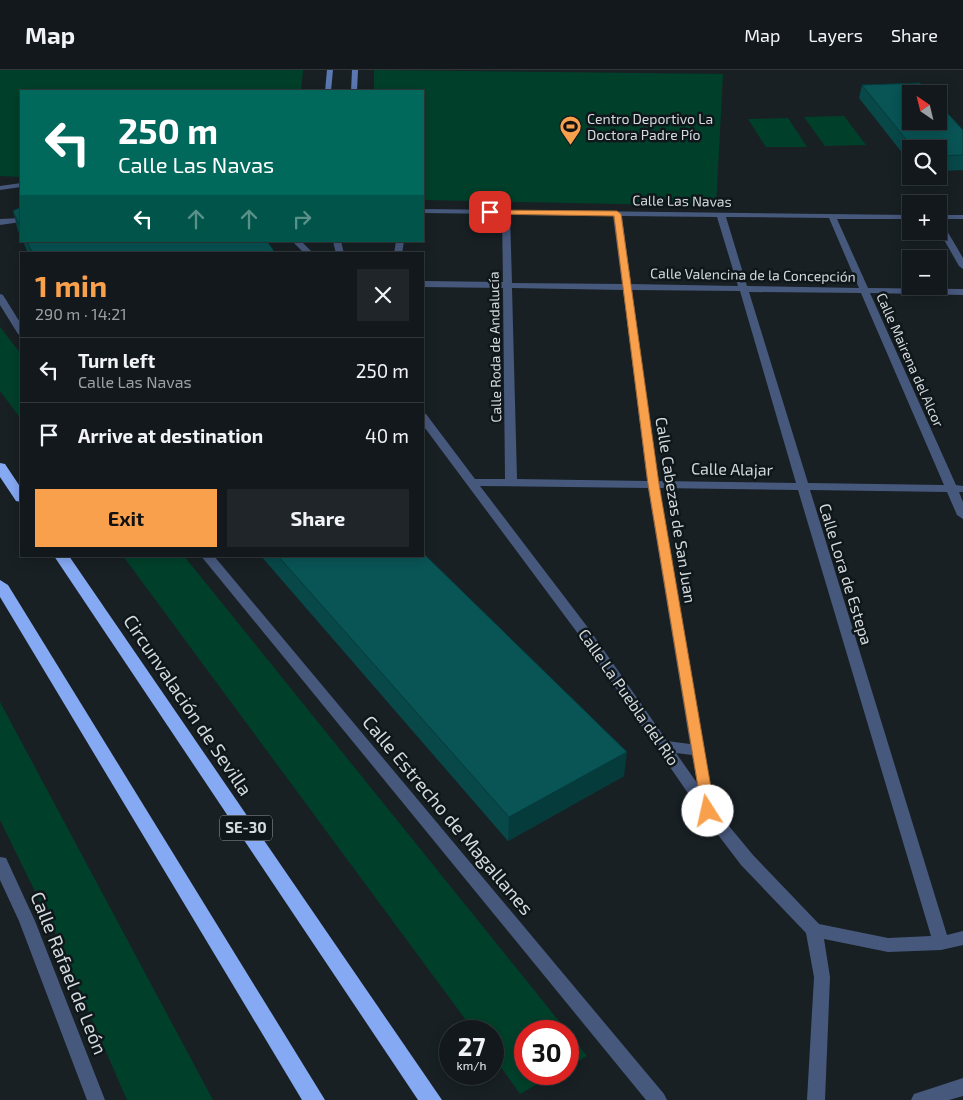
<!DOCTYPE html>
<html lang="en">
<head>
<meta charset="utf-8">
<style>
  body { margin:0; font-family:"Exo 2",sans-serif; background:#1f2528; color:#f1f3f6; height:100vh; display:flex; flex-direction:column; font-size:19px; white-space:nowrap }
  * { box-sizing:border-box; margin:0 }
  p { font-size:16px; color:#9ca0a3 }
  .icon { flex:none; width:28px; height:28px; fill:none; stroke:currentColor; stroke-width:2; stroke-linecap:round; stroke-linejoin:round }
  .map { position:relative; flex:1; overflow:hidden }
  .sheet { position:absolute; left:20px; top:182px; width:404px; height:305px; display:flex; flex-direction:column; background:#12181b; border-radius:0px; box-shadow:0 2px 12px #0003,0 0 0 1px #31373a }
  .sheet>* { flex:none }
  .top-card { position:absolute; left:20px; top:20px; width:404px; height:152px; border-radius:0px; box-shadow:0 2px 12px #0003,0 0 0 1px #31373a; background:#00695c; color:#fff; overflow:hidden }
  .needle { width:32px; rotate:325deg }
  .tools { position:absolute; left:902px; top:15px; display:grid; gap:10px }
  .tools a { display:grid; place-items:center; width:45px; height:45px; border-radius:0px; background:#12181b; box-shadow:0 2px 12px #0003,0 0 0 1px #31373a; font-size:25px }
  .speed { position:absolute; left:439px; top:950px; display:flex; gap:10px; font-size:25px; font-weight:700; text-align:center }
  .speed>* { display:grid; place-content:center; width:65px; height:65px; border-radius:50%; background:#12181b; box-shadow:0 2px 12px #0003,0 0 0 1px #31373a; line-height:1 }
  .speed small { font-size:12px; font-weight:400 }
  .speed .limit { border:8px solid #d22; background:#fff; color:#111 }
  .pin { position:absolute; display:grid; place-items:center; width:42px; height:42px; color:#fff; margin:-21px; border-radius:10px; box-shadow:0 2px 8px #0006 }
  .me { position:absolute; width:55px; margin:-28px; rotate:350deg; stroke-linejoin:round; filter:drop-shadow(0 0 4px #0008) }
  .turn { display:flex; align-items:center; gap:18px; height:105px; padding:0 15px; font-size:22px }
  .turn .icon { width:65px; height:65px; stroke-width:2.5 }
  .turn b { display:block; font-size:35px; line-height:42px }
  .lanes { display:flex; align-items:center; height:48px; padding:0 15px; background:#0003; justify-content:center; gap:25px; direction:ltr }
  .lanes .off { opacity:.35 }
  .round { display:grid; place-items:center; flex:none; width:52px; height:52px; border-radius:0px; background:#1f2528 }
  .headline { display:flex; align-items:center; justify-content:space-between; height:85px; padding:0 15px }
  h1 { font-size:30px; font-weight:700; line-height:38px; color:#f9a04d }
  .primary-button { display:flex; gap:10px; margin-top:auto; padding:10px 15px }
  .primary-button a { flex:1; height:58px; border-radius:0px; background:#f9a04d; color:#111; font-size:20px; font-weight:700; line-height:58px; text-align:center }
  .primary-button a+a { background:#1f2528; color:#f1f3f6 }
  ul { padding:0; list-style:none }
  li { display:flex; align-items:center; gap:15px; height:65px; padding:0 15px; border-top:1px solid #31373a }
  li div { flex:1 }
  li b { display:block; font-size:19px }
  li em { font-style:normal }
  header { display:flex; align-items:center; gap:30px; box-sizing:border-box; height:70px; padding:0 25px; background:#12181b; border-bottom:1px solid #31373a }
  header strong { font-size:24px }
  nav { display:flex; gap:28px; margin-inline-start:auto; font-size:18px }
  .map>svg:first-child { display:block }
</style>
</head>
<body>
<header>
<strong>Map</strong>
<nav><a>Map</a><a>Layers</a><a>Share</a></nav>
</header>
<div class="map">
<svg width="963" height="1030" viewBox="0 0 963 1030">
  <rect width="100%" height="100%" fill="#182024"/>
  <g fill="#00402a">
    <polygon points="0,0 303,0 301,21 21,21 21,107 0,106"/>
    <polygon points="374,0 723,4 716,136 423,130 422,21 374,21"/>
    <polygon points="844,46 866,75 825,76 804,47"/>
    <polygon points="788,48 807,77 766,77 748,49"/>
    <polygon points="0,257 21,284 21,349 0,321"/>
    <polygon points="123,486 184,486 567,961 525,961 525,1004 555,1004 520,1024 493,986 492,961 474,961"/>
    <polygon points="0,632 213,1030 127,1030 49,850 0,750"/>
    <polygon points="568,962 587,986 568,997"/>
  </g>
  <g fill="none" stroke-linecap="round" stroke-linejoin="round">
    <g fill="#47587d" fill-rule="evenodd">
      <polygon points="21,113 21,117 0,120 0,116"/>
      <path d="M 422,139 L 911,145 L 911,149 L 837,149 L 868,218 L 963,219 L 963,225 L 870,223 L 956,415 L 963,416 L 963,422 L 959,422 L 963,432 L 963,449 L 957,445 L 947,422 L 810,420 L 947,865 L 963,861 L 963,875 L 941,880 L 888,882 L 824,869 L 830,907 L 825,1030 L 807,1030 L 814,907 L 806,863 L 741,795 L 703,745 L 579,565 L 422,354 L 422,343 L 426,344 L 475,409 L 505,409 L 503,218 L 422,217 L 422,211 L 503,212 L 502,144 L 422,143 ZM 510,145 L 613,146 L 622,214 L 512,213 ZM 622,146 L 717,147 L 738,216 L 631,214 ZM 726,147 L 829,148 L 859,218 L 747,216 ZM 512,218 L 623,220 L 647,411 L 517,409 ZM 632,220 L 740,221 L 796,413 L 658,411 ZM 749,222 L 861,223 L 944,415 L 808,413 ZM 480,416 L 648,418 L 690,674 L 667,671 L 589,559 ZM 659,418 L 798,420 L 931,866 L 888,868 L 819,854 L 753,785 L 714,738 ZM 676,683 L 692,685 L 697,713 Z"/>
      <rect x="939" y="145" width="24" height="4"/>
      <polygon points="21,148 21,152 0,155 0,149"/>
      <polygon points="939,151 943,154 963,188 963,199 959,196 939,161"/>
      <polygon points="292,171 301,171 314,184 305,184"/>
      <polygon points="333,171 341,171 344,184 336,184"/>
      <polygon points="396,171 404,171 402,184 394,184"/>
      <polygon points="0,224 3,225 21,254 21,265 18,264 0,235"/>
      <polygon points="201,486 214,486 664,1024 667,1030 646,1030"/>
      <polygon points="0,787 6,788 35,851 105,1030 87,1030 19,851 0,810"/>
      <polygon points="963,1008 963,1026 949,1030 911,1030 914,1024"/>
    </g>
    <g fill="#5c78b3" fill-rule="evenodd">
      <polygon points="327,0 333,0 331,21 325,21"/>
      <polygon points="352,0 358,0 357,21 351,21"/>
    </g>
    <g fill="#86a9f3" fill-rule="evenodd">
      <polygon points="0,393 5,394 21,418 21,432 16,431 0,407"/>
      <polygon points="54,486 69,486 442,1030 418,1030"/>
      <polygon points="0,510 8,515 325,1030 302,1030 0,527"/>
    </g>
  </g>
  <g fill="#084849">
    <polygon points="862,15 963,60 963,100 939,101 939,79 911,79 911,94 859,28"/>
    <polygon points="21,137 21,168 18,161 13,141"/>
    <polygon points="23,171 267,171 276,184 28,184"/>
    <polygon points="261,486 422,486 624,706 508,771"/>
  </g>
  <polygon fill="#063b3c" points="627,682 624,706 508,771 509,747"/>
  <g fill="#095455" stroke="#063b3c">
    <polygon points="920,13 929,24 911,24 911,51 939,51 939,34 963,60 963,85 939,86 939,79 914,79 862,15"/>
    <polygon points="21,137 21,159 13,141"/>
    <polygon points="27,171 267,171 276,184 33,184"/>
    <polygon points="422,482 627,682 509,747 278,486 422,486"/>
  </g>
  <polygon fill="#f9a04d" stroke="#a26832" points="487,140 617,141 621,144 659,414 715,741 713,745 704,745 702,741 648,414 614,146 490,144 486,142"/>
  <defs>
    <symbol id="stadium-pin" viewBox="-11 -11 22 30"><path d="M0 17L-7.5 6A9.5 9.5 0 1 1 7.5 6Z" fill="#f9a04d" stroke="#0f171b"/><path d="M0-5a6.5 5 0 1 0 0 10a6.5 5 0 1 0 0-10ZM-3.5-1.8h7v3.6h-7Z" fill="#111"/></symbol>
  </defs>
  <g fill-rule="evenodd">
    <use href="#stadium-pin" x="558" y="44" width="25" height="34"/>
  </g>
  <g text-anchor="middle" stroke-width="5" stroke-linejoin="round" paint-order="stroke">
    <g font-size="14" fill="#d3d9dc" stroke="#0f171b" text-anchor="start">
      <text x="587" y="54">Centro Deportivo La<tspan x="587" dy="16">Doctora Padre Pío</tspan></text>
    </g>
    <g font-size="14" fill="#d3d9dc" stroke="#0f171b">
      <text transform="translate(682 131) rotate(1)" y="5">Calle Las Navas</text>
      <text transform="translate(753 205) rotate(1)" y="5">Calle Valencina de la Concepción</text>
      <text transform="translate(495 277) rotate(-91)" y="5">Calle Roda de Andalucía</text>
      <text transform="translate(910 290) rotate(66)" y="5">Calle Mairena del Alcor</text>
    </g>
    <rect fill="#0f171b" stroke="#989fa2" stroke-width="1" x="220" y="745.5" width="52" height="25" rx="4"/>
    <g font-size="15" font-weight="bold" fill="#d3d9dc">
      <text x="246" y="763">SE-30</text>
    </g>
    <g font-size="16" fill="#d3d9dc" stroke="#0f171b">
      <text transform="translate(732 399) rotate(1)" y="6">Calle Alajar</text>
      <text transform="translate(676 440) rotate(81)" y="6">Calle Cabezas de San Juan</text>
      <text transform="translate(846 504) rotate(73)" y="6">Calle Lora de Estepa</text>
      <text transform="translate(629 627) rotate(55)" y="6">Calle La Puebla del Rio</text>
    </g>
    <g font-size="19" fill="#d3d9dc" stroke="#0f171b">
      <text transform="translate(188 635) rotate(56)" y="7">Circunvalación de Sevilla</text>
      <text transform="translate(448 745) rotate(50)" y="7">Calle Estrecho de Magallanes</text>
      <text transform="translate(69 903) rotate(68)" y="7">Calle Rafael de León</text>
    </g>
  </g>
</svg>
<div class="tools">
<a><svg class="needle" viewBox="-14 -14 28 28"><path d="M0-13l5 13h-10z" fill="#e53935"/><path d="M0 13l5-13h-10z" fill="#9ca0a3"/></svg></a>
<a><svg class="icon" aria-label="search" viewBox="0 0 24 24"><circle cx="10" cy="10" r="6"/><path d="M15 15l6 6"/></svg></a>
<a>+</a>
<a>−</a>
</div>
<div class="speed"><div>27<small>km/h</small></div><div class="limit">30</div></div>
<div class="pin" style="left:490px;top:142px;background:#d93025"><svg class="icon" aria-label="arrive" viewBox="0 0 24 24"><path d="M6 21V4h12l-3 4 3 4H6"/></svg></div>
<svg class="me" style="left:708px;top:741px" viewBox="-20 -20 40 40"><circle r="19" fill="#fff"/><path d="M0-13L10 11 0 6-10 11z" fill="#f9a04d"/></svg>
<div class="top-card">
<div class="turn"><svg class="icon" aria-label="left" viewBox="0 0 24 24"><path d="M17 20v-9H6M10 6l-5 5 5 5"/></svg><div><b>250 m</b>Calle Las Navas</div></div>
<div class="lanes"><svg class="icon" aria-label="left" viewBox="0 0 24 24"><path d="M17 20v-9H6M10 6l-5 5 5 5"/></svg><svg class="icon off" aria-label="ahead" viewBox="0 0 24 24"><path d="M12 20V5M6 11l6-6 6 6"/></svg><svg class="icon off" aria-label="ahead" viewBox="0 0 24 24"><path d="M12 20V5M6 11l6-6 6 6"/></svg><svg class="icon off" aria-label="right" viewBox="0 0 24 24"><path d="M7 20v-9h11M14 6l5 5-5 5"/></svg></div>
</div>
<section class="sheet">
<div class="headline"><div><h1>1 min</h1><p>290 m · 14:21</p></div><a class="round"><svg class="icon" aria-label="close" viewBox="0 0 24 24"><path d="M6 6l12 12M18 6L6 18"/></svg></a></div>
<ul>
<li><svg class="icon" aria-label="left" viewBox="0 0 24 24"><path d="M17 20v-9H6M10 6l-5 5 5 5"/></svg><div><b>Turn left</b><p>Calle Las Navas</p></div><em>250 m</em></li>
<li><svg class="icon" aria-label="arrive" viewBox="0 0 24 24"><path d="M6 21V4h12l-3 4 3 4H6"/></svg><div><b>Arrive at destination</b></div><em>40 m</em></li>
</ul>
<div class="primary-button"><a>Exit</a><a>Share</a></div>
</section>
</div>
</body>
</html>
